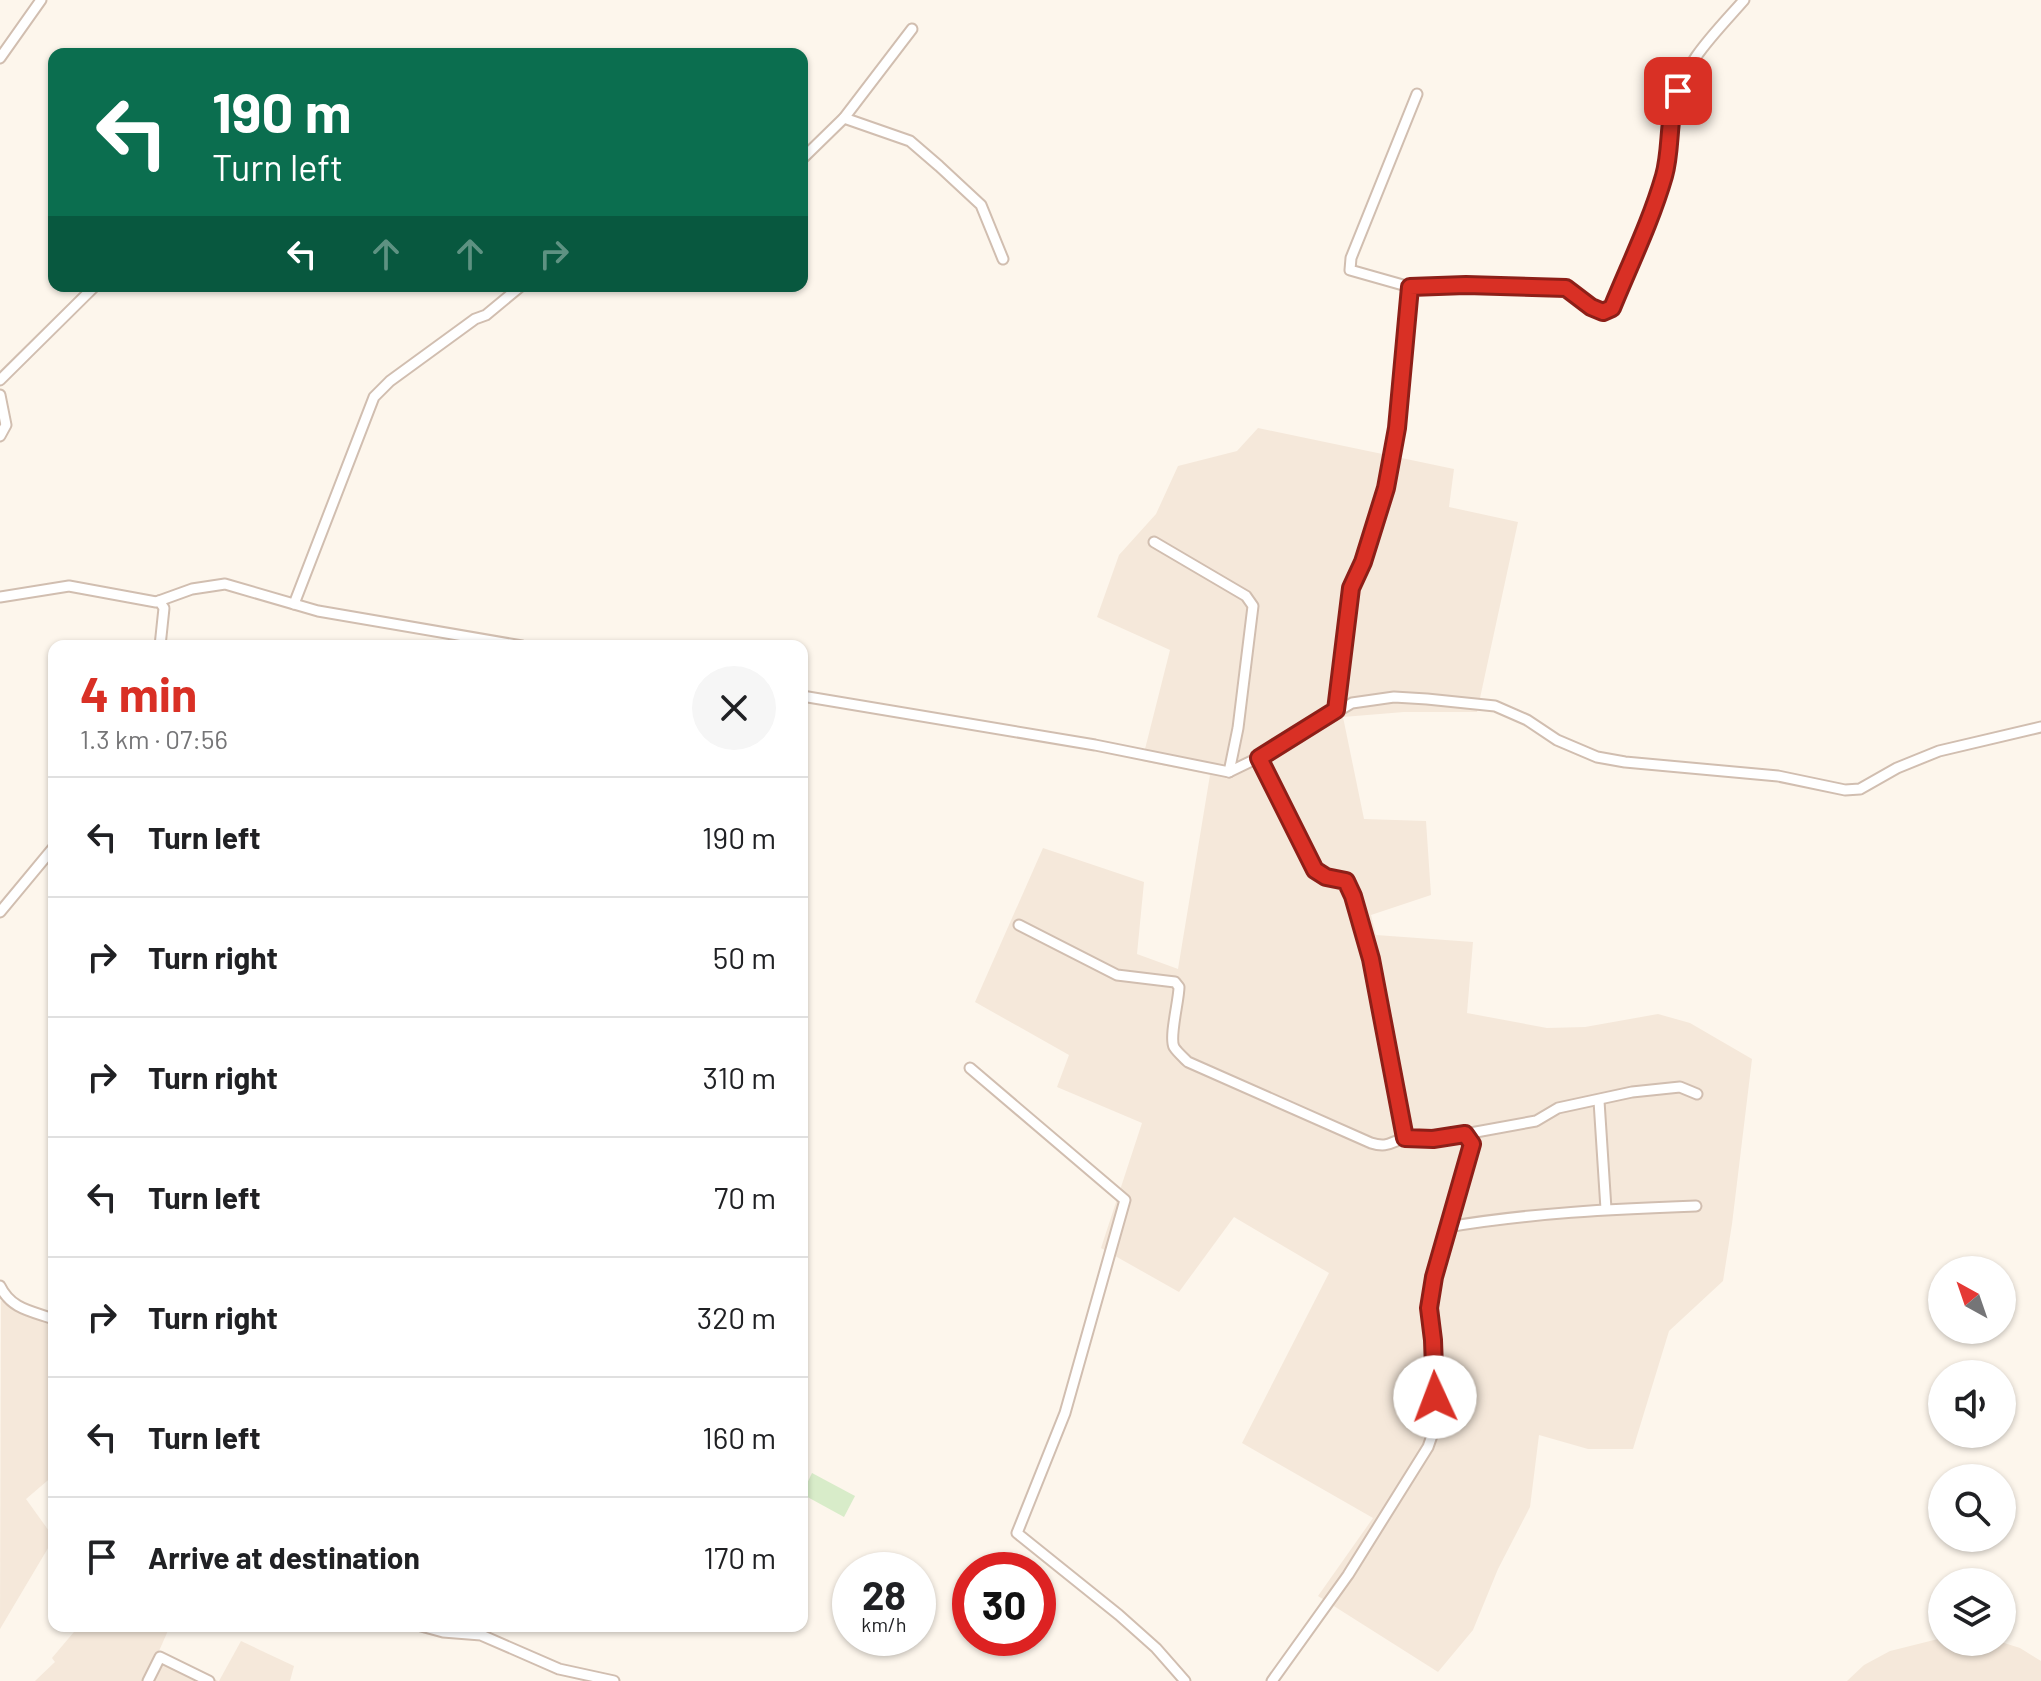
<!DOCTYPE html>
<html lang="en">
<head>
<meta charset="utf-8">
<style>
  body { margin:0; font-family:Barlow,sans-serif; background:#f6f6f6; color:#202124; height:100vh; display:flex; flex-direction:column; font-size:30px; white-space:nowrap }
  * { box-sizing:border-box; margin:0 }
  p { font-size:26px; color:#757577 }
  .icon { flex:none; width:44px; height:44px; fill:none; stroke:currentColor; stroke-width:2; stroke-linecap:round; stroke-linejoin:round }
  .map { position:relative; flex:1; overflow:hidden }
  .side { position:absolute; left:48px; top:640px; width:760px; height:992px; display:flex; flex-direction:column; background:#fff; border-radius:16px; box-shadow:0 2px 6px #0004 }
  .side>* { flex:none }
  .banner { position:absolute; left:48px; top:48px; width:760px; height:244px; border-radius:16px; box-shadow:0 2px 6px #0004; background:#0b6e4f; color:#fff; overflow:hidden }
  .needle { width:52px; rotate:320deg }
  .buttons { position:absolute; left:1928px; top:1256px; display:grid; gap:16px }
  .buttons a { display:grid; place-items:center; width:88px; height:88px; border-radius:50%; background:#fff; box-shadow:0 2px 6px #0004; font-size:40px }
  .speed { position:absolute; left:832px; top:1552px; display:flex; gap:16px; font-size:40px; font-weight:700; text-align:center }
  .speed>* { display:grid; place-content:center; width:104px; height:104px; border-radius:50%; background:#fff; box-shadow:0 2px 6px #0004; line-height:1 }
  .speed small { font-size:20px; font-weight:400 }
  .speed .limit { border:12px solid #d22; background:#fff; color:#111 }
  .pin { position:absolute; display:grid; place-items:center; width:68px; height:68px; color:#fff; margin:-34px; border-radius:16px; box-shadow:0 4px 12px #0006 }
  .me { position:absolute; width:88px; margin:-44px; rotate:358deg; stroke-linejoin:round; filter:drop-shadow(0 0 6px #0008) }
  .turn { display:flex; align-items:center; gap:28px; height:168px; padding:0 32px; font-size:36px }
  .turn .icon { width:104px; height:104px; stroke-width:2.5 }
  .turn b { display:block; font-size:56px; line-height:68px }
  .lanes { display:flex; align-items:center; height:76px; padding:0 32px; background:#0003; justify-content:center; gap:40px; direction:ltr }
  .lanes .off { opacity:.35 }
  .round { display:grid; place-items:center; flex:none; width:84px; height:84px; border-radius:42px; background:#f6f6f6 }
  .head { display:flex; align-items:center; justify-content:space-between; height:136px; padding:0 32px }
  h1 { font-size:48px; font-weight:700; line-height:60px; color:#d93025 }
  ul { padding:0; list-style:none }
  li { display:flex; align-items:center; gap:24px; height:120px; padding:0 32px; border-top:2px solid #e0e0e0 }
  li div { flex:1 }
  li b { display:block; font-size:30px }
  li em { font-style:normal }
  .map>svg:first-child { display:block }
</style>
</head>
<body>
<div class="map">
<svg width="2041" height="1681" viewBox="0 0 2041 1681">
  <rect width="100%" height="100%" fill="#fdf6ec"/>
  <g fill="#f5e8da">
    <polygon points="1258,428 1454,469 1449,507 1518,522 1477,712 1404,712 1343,717 1364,819 1426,821 1431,895 1371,915 1376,935 1473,942 1467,1013 1547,1028 1585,1027 1658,1014 1690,1023 1752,1059 1732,1224 1723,1281 1669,1331 1633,1449 1588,1449 1539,1435 1530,1507 1498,1569 1473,1630 1438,1672 1318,1596 1373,1518 1242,1443 1329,1273 1234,1217 1179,1292 1101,1248 1142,1123 1057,1087 1069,1055 975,1002 1043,848 1144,882 1137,954 1178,969 1210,775 1142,761 1170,650 1097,617 1119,555 1156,514 1178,466 1237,451"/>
    <polygon points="1,1301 54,1314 54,1475 26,1499 54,1538 0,1629"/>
    <polygon points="79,1626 170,1626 159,1651 218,1681 35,1681 55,1662 52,1658"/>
    <polygon points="1942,1638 1942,1642 2001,1642 2020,1648 2041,1661 2041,1681 1847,1681 1864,1665 1890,1651"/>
    <polygon points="241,1641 294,1666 290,1681 219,1681"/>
  </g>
  <polygon fill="#d8ecc9" points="812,1473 855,1496 844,1517 802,1494"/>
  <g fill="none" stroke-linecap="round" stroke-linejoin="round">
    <defs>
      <g id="minor">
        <polyline points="0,58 41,0"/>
        <polyline points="844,118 910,141 939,166 981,205 1003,259"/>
        <polyline points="802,159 844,118 912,29"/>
        <path d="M 1410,287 L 1494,285 L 1566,288 L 1591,307 L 1603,312 L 1612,308 C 1630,264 1649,222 1663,177 C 1671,154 1667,128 1673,105 C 1684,62 1716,32 1744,0"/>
        <polyline points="0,380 95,286"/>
        <polyline points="0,395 6,425 0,436"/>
        <polyline points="1154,542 1246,596 1253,606 1238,728 1229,772"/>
        <polyline points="0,597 69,586 156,602 192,589 225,584 318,611 522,646"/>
        <polyline points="159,601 164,608 160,646"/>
        <polyline points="294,604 374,397 390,381 475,319 486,315 521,286"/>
        <polyline points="802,696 1095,745 1229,772 1266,754 1352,703 1394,697 1427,699 1495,706 1527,720 1557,740 1597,757 1625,762 1778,776 1845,790 1860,789 1897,768 1939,751 2041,727"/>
        <polyline points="1336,710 1351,588 1363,562 1386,488 1397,428 1410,287 1350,270 1351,258 1417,94"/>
        <polyline points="1259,758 1315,870 1326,877 1346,881 1353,896 1371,959 1405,1138"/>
        <polyline points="0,912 54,847"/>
        <path d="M 1019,925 L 1117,975 L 1175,982 L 1179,987 C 1179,1000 1169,1037 1174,1047 C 1177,1052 1184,1058 1188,1062 L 1371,1143 C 1390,1149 1391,1140 1407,1138 C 1427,1136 1446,1137 1465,1134 L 1472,1144 L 1434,1277 L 1429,1308 L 1433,1340 L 1435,1427 L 1428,1447 L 1348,1575 L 1272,1681"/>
        <polyline points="970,1068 1125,1200 1065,1413 1017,1533 1119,1615 1156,1648 1185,1681"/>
        <polyline points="1599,1101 1606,1209"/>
        <polyline points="1465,1134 1536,1121 1558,1108 1632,1092 1680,1087 1697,1094"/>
        <path d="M 1447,1227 C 1530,1213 1612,1209 1696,1206"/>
        <path d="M 0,1286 C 11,1309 31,1311 54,1319"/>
        <polyline points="421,1626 443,1632 481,1635 559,1669 614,1681"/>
        <polyline points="148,1681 160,1657 209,1681"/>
      </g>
    </defs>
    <use href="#minor" stroke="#d1beb0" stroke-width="13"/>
    <use href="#minor" stroke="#fff" stroke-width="9"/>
  </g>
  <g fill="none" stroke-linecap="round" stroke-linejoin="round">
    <defs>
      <path id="route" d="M 1435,1397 L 1433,1340 L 1429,1308 L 1434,1277 L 1472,1144 L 1465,1134 L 1433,1139 L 1405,1138 L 1371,959 L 1353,896 L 1346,881 L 1326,877 L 1315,870 L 1259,758 L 1336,710 L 1351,588 L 1363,562 L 1386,488 L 1397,428 L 1410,287 L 1466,285 L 1566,288 L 1591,307 L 1603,312 L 1612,308 C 1630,264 1651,221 1664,176 C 1672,148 1667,118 1678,91"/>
    </defs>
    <use href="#route" stroke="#8d1f18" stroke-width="20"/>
    <use href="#route" stroke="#d93025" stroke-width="14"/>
  </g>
</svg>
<div class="buttons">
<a><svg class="needle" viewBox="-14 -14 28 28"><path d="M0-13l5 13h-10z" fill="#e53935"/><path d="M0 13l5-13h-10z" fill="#757577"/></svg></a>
<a><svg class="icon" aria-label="sound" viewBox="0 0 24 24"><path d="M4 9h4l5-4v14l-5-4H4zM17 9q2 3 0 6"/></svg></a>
<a><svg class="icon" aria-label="search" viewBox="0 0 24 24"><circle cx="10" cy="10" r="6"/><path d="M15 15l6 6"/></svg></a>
<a><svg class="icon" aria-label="layers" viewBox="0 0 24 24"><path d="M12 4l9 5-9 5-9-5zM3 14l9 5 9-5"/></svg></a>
</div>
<div class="speed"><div>28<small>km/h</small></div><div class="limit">30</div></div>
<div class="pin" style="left:1678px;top:91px;background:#d93025"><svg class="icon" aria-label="arrive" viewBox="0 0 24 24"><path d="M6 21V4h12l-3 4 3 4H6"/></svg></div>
<svg class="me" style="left:1435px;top:1397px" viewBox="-20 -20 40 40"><circle r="19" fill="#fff"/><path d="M0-13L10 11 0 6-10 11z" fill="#d93025"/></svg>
<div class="banner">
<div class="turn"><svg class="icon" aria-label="left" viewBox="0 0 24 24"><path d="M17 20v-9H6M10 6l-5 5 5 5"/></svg><div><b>190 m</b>Turn left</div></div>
<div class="lanes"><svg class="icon" aria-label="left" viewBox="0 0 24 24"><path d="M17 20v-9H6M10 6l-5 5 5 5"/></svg><svg class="icon off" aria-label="ahead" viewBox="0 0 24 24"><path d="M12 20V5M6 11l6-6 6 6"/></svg><svg class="icon off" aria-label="ahead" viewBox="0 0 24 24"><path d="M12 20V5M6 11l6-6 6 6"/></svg><svg class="icon off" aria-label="right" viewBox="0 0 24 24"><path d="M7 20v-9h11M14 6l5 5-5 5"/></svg></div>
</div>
<section class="side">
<div class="head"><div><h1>4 min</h1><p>1.3 km · 07:56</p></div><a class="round"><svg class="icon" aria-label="close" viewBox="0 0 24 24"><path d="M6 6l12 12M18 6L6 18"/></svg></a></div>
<ul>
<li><svg class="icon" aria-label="left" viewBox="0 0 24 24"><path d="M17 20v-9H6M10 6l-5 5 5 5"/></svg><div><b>Turn left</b></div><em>190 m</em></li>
<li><svg class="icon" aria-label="right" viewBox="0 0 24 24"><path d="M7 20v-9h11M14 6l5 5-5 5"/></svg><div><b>Turn right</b></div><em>50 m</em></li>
<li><svg class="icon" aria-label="right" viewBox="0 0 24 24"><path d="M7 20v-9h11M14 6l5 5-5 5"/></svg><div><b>Turn right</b></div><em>310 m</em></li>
<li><svg class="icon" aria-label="left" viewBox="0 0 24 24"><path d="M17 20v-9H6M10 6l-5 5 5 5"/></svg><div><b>Turn left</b></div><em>70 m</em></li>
<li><svg class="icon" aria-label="right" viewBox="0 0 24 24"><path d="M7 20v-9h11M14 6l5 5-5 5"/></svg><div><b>Turn right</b></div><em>320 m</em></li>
<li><svg class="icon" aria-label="left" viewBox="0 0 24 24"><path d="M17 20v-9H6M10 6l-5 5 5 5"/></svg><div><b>Turn left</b></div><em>160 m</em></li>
<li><svg class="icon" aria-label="arrive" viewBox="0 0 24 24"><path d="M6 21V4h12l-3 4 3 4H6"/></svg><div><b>Arrive at destination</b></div><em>170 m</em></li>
</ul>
</section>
</div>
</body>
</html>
